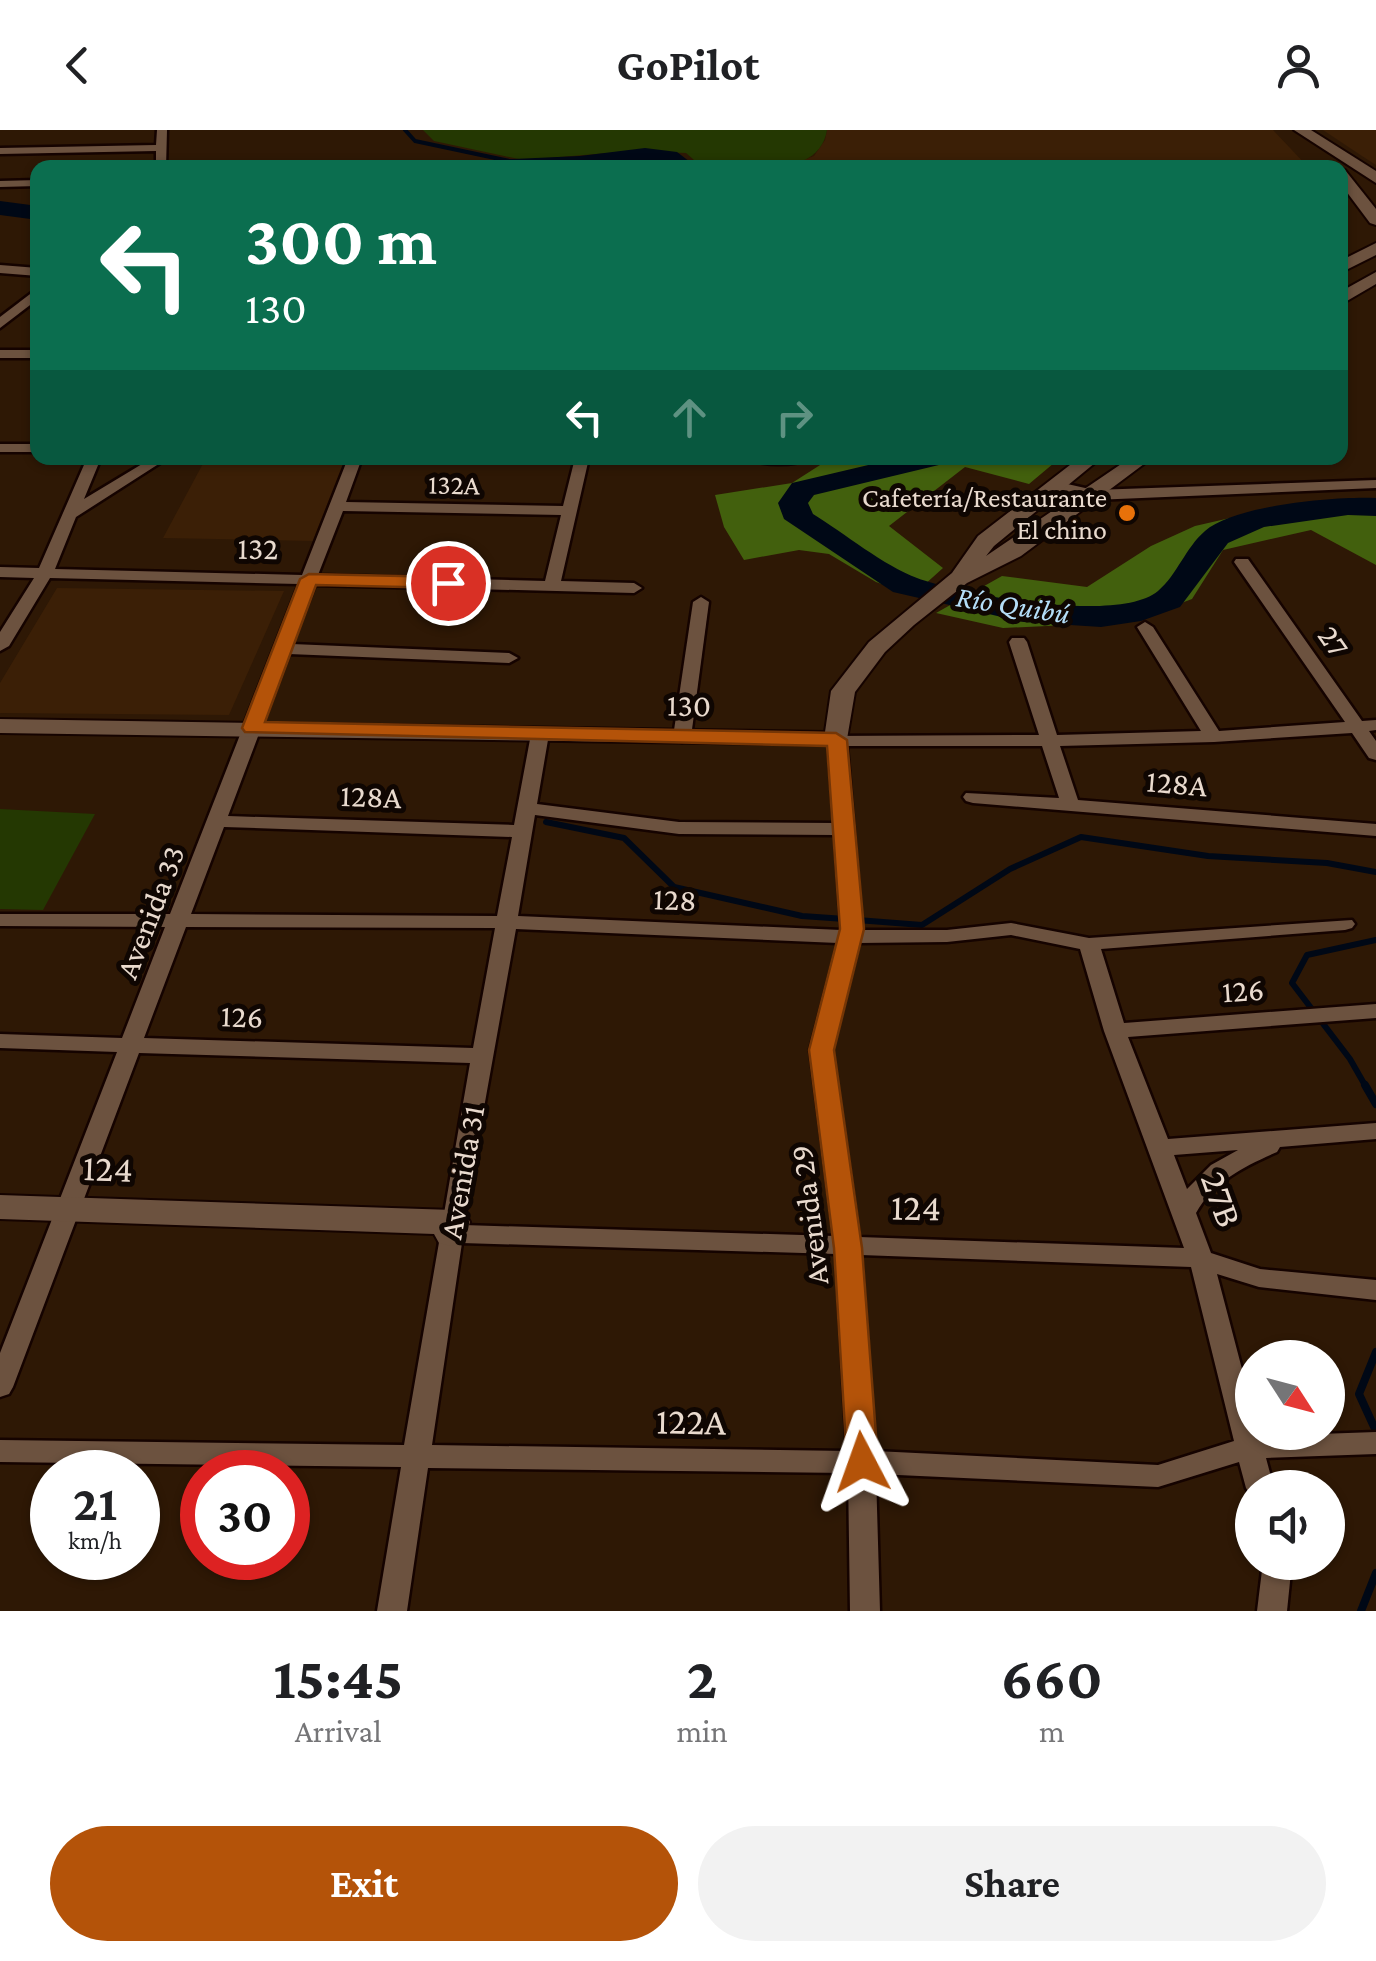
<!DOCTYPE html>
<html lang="en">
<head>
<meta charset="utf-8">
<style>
  body { margin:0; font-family:"Crimson Pro",serif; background:#f2f2f2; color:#202124; height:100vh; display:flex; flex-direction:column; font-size:38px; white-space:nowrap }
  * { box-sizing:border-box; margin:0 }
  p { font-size:32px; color:#757577 }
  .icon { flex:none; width:55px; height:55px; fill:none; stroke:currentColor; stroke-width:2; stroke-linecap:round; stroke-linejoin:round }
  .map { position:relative; height:1481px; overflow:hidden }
  .drawer { display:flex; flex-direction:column; background:#fff; flex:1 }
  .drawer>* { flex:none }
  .top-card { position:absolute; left:30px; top:30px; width:1318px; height:305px; border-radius:20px; box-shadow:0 2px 8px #0004; background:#0b6e4f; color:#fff; overflow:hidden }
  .needle { width:65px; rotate:126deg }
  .fabs { position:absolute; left:1235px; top:1210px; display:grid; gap:20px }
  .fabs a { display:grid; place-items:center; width:110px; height:110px; border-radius:50%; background:#fff; box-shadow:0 2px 8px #0004; font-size:50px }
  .speed { position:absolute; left:30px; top:1320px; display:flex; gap:20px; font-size:50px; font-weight:700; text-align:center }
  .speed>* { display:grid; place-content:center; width:130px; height:130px; border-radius:50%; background:#fff; box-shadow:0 2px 8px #0004; line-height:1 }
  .speed small { font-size:25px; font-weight:400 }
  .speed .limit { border:15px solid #d22; background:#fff; color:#111 }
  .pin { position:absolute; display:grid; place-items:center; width:85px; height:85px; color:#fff; margin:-42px; border:5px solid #fff; border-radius:50%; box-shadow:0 2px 10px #0007 }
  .me { position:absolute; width:110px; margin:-55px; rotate:356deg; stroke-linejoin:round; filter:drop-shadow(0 0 8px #0008) }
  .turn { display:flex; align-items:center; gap:35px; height:210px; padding:0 50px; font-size:45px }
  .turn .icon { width:130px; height:130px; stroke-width:2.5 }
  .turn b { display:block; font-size:70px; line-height:85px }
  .lanes { display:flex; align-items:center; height:95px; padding:0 50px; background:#0003; justify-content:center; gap:50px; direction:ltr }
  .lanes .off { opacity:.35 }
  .eta { display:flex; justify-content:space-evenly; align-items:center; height:170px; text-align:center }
  .eta b { font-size:60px; font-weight:700; line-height:70px }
  .button { display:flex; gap:20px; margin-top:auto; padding:20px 50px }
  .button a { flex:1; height:115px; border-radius:60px; background:#b45309; color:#fff; font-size:40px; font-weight:700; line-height:115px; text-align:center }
  .button a+a { background:#f2f2f2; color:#202124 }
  header { display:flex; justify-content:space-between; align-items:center; height:130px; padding:0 50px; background:#fff; font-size:45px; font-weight:700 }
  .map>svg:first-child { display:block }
</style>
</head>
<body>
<header><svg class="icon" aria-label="back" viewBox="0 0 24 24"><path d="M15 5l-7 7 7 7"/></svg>GoPilot<svg class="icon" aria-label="person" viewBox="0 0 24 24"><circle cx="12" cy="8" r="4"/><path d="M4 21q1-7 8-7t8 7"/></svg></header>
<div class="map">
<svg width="1376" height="1481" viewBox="0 0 1376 1481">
  <rect width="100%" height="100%" fill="#2e1805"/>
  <g fill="#3b1f06">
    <polygon points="827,0 1273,0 1308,37 781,38 814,26 825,10"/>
    <polygon points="1323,0 1376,0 1376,35 1362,26"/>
    <polygon points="206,328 346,328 313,411 163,408"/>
    <polygon points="57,458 284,461 229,585 0,583 0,553"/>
  </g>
  <g fill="#243802">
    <path d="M 423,0 L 827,0 C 819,51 739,38 702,37 L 686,23 L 633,21 L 523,30 L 434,11 Z"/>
    <polygon points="0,679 95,684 43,780 0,779"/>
  </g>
  <g fill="#42600d">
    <polygon points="831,328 1060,328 1029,354 965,337 889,396 943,438 913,465 876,452 829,424 799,420 744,430 724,397 715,365 792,353"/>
    <polygon points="1335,370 1376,370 1376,435 1311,400 1223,420 1192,469 1131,492 1003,498 936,483 1002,446 1087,457 1151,416 1195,396 1265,380"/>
  </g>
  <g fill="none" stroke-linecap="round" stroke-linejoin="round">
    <polyline stroke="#000816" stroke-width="4" points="405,0 415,11 519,33"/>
    <g stroke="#000816" stroke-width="6">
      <polyline points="546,692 624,708 674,757 802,786 845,789"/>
      <polyline points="857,790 922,795 1010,739 1081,707 1208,726 1327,733 1376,742"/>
      <polyline points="1366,957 1350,929 1292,853 1307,825 1376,810"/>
    </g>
    <g stroke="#000816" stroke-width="8">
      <polyline points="1365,955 1376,974"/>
      <polyline points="1376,1222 1359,1264 1376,1301"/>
      <polyline points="1361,1481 1376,1443"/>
    </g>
    <g fill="#000816" fill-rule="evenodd">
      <polygon points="645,18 677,22 698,38 671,38 645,30 594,38 459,38 470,31 580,26"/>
      <polygon points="0,71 38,76 38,90 0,85"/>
      <path d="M 898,328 L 948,328 L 943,334 L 814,365 L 808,373 L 813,384 C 844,403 884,436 917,448 C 963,465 1119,494 1158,461 C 1177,445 1186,417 1205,401 C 1234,375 1337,366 1376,368 L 1376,386 L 1348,385 L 1264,397 L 1228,413 L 1180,477 L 1141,491 L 1101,497 L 1024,492 L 893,462 L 784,389 L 778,373 L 792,353 Z"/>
    </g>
    <defs>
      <g id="street">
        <polygon points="157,0 167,0 166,38 156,38 156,21 0,24 0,18 156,15"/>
        <polygon points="38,50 38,56 0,57 0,51"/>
        <polygon points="0,135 38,138 38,146 0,143"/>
        <polygon points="38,158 38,169 0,198 0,187"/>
        <rect x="0" y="220" width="38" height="8"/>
        <rect x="0" y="314" width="38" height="8"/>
        <path d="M 87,328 L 101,328 L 84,369 L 152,328 L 168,328 L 76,387 L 55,439 L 302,445 L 348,328 L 362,328 L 346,372 L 563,376 L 575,328 L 589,328 L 561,451 L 634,453 L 642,458 L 634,463 L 315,455 L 292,514 L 509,523 L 518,528 L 509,533 L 289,524 L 228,686 L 514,695 L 531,604 L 540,599 L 549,604 L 537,674 L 679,692 L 834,693 L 828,610 L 831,606 L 1039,605 L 1009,512 L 1012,508 L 1024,508 L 1027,512 L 1057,605 L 1201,601 L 1137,497 L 1145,492 L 1153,497 L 1219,601 L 1345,592 L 1234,432 L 1236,429 L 1248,429 L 1362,591 L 1376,590 L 1376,600 L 1369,601 L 1376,611 L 1376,630 L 1369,628 L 1352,603 L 1214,612 L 1060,616 L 1078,670 L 1376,694 L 1376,706 L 973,673 L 966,671 L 963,667 L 966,663 L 1059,668 L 1042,616 L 847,616 L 862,800 L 947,800 L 1011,793 L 1089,808 L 1352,790 L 1355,794 L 1352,798 L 1345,800 L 1101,819 L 1124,893 L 1376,874 L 1376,888 L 1128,907 L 1168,1009 L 1376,993 L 1376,1009 L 1280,1017 L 1277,1022 C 1245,1036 1214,1051 1196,1083 L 1211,1123 L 1260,1139 L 1376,1150 L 1376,1170 L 1259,1157 L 1217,1144 L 1252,1277 L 1252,1302 L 1259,1302 L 1260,1306 L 1376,1302 L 1376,1324 L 1266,1328 L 1274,1358 L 1252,1358 L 1252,1367 L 1246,1358 L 1239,1332 L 1158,1357 L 876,1344 L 880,1481 L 850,1481 L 848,1343 L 428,1338 L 407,1481 L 377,1481 L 401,1337 L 0,1332 L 0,1310 L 404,1315 L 470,933 L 139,923 L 13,1257 L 9,1264 L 0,1267 L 0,1223 L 117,922 L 0,918 L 0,904 L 122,908 L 165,797 L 0,796 L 0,784 L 170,784 L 299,454 L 50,448 L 9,516 L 0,521 L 0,502 L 34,448 L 0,447 L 0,437 L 39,438 ZM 343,381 L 561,385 L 545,451 L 318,445 ZM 535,685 L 679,704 L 835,705 L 841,800 L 518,786 ZM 224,697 L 512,707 L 497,786 L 191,784 ZM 186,797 L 495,798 L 473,918 L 144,908 ZM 516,799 L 838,813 L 810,920 L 834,1106 L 463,1095 ZM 1011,805 L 1080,819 L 1104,901 L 1184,1118 L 859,1107 L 832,920 L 859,813 L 947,812 ZM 1238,1020 L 1211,1035 L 1187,1059 L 1174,1025 ZM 462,1113 L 836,1124 L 847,1321 L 432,1315 ZM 861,1125 L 1191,1137 L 1234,1311 L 1158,1335 L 875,1321 Z"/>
        <path d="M 748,328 L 810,328 C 796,336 762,336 748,328 Z"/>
        <polygon points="1376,350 1376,358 1094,370 1046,356 1054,351 1094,360"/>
        <polygon points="701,467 709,472 691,607 682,612 673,607 693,472"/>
        <polygon points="1263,1432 1292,1432 1287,1481 1257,1481"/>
      </g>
      <g id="secondary">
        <polygon points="1294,0 1311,0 1376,41 1376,53"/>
        <polygon points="1340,38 1345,40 1376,79 1376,95 1370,93 1340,53"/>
        <polygon points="1376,113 1376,125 1340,143 1340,131"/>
        <polygon points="1376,142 1376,154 1340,175 1340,162"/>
        <polygon points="1079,328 1101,328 994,416 986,426 1130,328 1152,328 1021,426 967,453 914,495 885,522 855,562 846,615 0,603 0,589 825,602 831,561 869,512 952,443 978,406"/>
        <polygon points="0,1065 453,1080 465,1083 470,1092 463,1113 451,1116 439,1113 434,1104 0,1089"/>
      </g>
    </defs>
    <use href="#street" stroke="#150300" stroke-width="5"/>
    <use href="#secondary" stroke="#150300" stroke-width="4"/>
    <use href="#street" fill="#6c523f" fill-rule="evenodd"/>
    <use href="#secondary" fill="#6c523f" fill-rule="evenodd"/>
  </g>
  <polygon fill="#b45309" stroke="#753606" stroke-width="2.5" points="309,444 448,447 457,453 448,458 316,455 265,592 836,603 847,610 864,799 834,920 862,1118 878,1332 874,1341 862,1344 851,1341 847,1332 834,1118 809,920 840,799 827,616 245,602 242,598 300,449"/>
  <circle fill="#e8710a" stroke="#0f0602" stroke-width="4" cx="1127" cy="383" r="10"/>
  <g text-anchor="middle" stroke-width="10" stroke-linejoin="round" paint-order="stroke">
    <g font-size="28" fill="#e9dace" stroke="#0f0602">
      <text transform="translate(454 354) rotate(1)" y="10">132A</text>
    </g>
    <g font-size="28" fill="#e9dace" stroke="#0f0602" text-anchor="end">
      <text x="1107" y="377">Cafetería/Restaurante<tspan x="1107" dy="32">El chino</tspan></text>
    </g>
    <g font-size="30" font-style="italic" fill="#b4ddf7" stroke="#0f0602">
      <text transform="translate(1013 475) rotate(9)" y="10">Río Quibú</text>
    </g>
    <g font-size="32" fill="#e9dace" stroke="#0f0602">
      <text transform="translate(258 418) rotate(1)" y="11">132</text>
      <text transform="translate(1334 511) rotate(55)" y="11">27</text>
      <text transform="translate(689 575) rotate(1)" y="11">130</text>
      <text transform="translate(1177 653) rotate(5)" y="11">128A</text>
      <text transform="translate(371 666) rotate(2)" y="11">128A</text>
      <text transform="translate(675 769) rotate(2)" y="11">128</text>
      <text transform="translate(150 782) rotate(-69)" y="11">Avenida 33</text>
      <text transform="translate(1243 860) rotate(-4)" y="11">126</text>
      <text transform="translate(242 886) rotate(2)" y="11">126</text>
      <text transform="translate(462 1042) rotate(-80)" y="11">Avenida 31</text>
      <text transform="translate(809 1085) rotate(-97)" y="11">Avenida 29</text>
    </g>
    <g font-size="38" fill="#e9dace" stroke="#0f0602">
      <text transform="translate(108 1038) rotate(2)" y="13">124</text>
      <text transform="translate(1222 1069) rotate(70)" y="13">27B</text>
      <text transform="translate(916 1077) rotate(1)" y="13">124</text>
      <text transform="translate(691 1291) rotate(1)" y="13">122A</text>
    </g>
  </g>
</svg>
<div class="fabs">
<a><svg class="needle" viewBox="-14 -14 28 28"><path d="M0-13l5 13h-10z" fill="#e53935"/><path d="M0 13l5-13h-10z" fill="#757577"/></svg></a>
<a><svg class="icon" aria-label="sound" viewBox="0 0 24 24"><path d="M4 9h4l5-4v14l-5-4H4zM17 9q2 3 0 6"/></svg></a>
</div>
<div class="speed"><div>21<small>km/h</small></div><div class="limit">30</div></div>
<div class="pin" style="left:448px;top:453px;background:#d93025"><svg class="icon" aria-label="arrive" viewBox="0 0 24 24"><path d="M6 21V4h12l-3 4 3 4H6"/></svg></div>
<svg class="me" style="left:862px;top:1332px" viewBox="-20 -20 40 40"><path d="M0-17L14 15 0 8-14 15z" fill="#b45309" stroke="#fff" stroke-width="4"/></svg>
<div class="top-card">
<div class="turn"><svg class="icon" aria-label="left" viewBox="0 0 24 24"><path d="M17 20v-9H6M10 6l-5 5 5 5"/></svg><div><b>300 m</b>130</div></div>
<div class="lanes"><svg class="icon" aria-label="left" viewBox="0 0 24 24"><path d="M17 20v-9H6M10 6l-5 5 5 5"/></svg><svg class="icon off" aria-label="ahead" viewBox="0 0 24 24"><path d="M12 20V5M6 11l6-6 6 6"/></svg><svg class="icon off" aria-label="right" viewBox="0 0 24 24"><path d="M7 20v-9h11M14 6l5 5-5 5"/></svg></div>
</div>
</div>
<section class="drawer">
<div class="eta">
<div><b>15:45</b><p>Arrival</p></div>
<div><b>2</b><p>min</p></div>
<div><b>660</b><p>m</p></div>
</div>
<div class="button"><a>Exit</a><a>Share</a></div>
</section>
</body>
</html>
